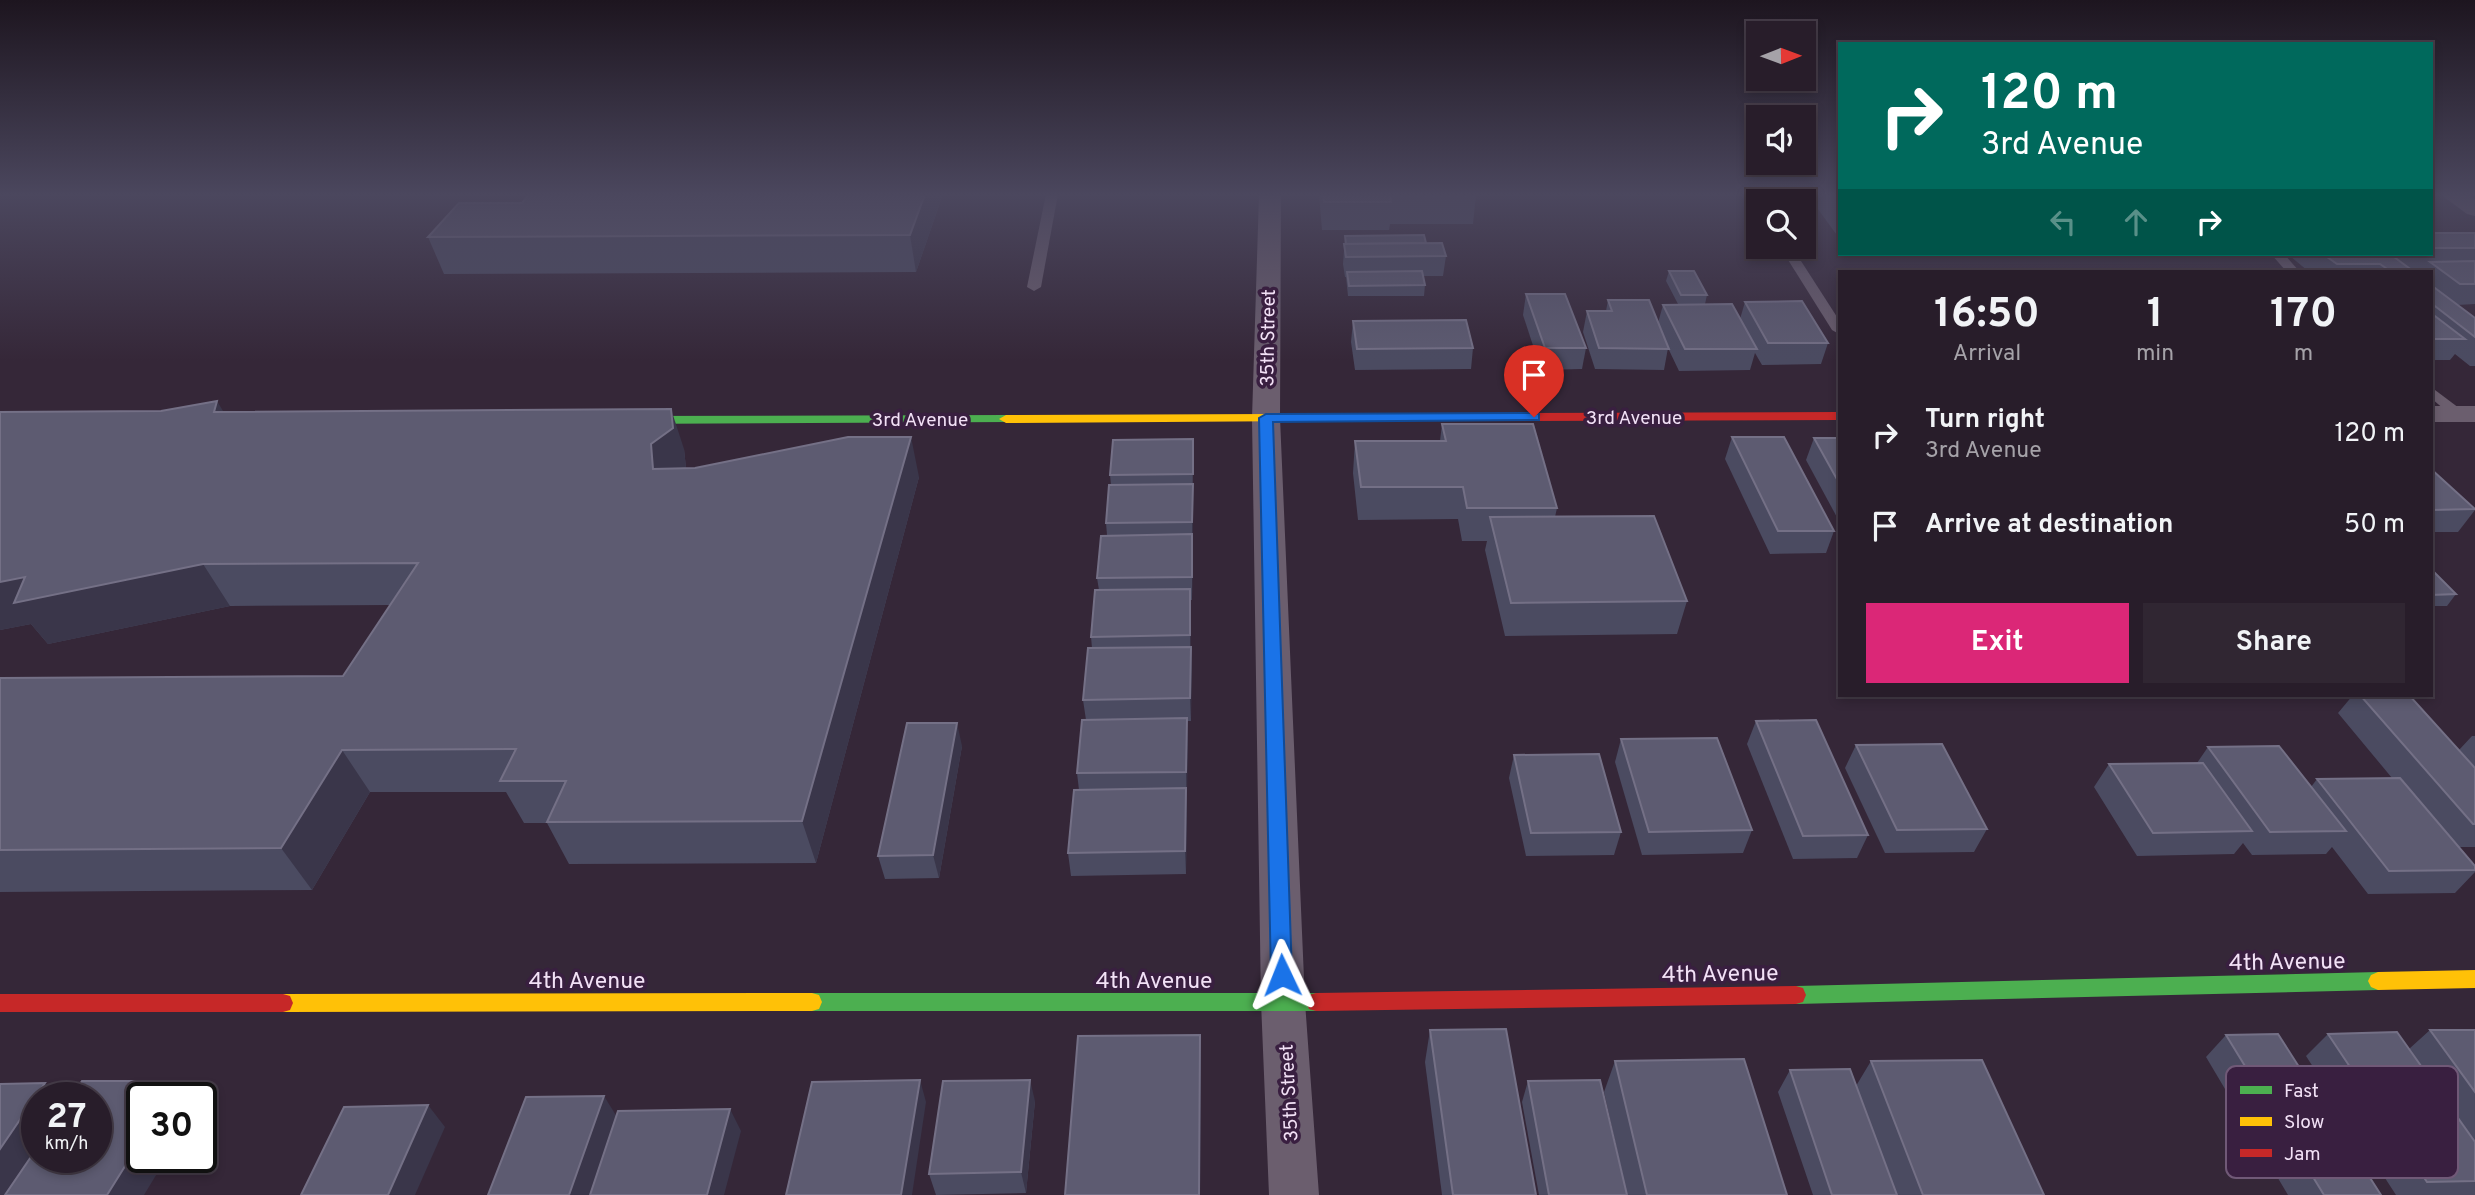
<!DOCTYPE html>
<html lang="en">
<head>
<meta charset="utf-8">
<style>
  body { margin:0; font-family:Overpass,sans-serif; background:#302632; color:#f1f3f6; height:100vh; display:flex; flex-direction:column; font-size:26px; white-space:nowrap }
  * { box-sizing:border-box; margin:0 }
  p { font-size:23px; color:#a5a2a8 }
  .icon { flex:none; width:38px; height:38px; fill:none; stroke:currentColor; stroke-width:2; stroke-linecap:round; stroke-linejoin:round }
  .map { position:relative; flex:1; overflow:hidden }
  .sheet { position:absolute; left:1838px; top:270px; width:595px; height:427px; display:flex; flex-direction:column; background:#281d2a; border-radius:0px; box-shadow:0 4px 10px #0003,0 0 0 2px #443b47 }
  .sheet>* { flex:none }
  .banner { position:absolute; left:1838px; top:42px; width:595px; height:214px; border-radius:0px; box-shadow:0 4px 10px #0003,0 0 0 2px #443b47; background:#00695c; color:#fff; overflow:hidden }
  .needle { width:46px; rotate:89deg }
  .fabs { position:absolute; left:1746px; top:21px; display:grid; gap:14px }
  .fabs a { display:grid; place-items:center; width:70px; height:70px; border-radius:0px; background:#281d2a; box-shadow:0 4px 10px #0003,0 0 0 2px #443b47; font-size:35px }
  .speed { position:absolute; left:21px; top:1082px; display:flex; gap:14px; font-size:35px; font-weight:700; text-align:center }
  .speed>* { display:grid; place-content:center; width:91px; height:91px; border-radius:50%; background:#281d2a; box-shadow:0 4px 10px #0003,0 0 0 2px #443b47; line-height:1 }
  .speed small { font-size:18px; font-weight:400 }
  .speed .limit { border:4px solid #111; border-radius:10px; background:#fff; color:#111 }
  .pin { position:absolute; display:grid; place-items:center; width:60px; height:60px; color:#fff; margin:-72px -30px; border-radius:50% 50% 50% 0; rotate:-45deg; box-shadow:0 0 7px #0007 }
  .pin .icon { rotate:45deg }
  .me { position:absolute; width:77px; margin:-38px; rotate:358deg; stroke-linejoin:round; filter:drop-shadow(0 0 5px #0008) }
  .turn { display:flex; align-items:center; gap:24px; height:147px; padding:0 28px; font-size:32px }
  .turn .icon { width:91px; height:91px; stroke-width:2.5 }
  .turn b { display:block; font-size:49px; line-height:60px }
  .lanes { display:flex; align-items:center; height:66px; padding:0 28px; background:#0003; justify-content:center; gap:35px; direction:ltr }
  .lanes .off { opacity:.35 }
  .eta { display:flex; justify-content:space-evenly; align-items:center; height:119px; text-align:center }
  .eta b { font-size:42px; font-weight:700; line-height:49px }
  .cta { display:flex; gap:14px; margin-top:auto; padding:14px 28px }
  .cta a { flex:1; height:80px; border-radius:0px; background:#db2777; color:#fff; font-size:28px; font-weight:700; line-height:80px; text-align:center }
  .cta a+a { background:#302632; color:#f1f3f6 }
  ul { padding:0; list-style:none }
  li { display:flex; align-items:center; gap:21px; height:91px; padding:0 28px }
  li div { flex:1 }
  li b { display:block; font-size:26px }
  li em { font-style:normal }
  .map>svg:first-child { display:block }
</style>
</head>
<body>
<div class="map">
<svg width="2475" height="1195" viewBox="0 0 2475 1195">
  <rect width="100%" height="100%" fill="#352738"/>
  <g fill="none" stroke-linecap="round" stroke-linejoin="round">
    <g fill="#6b5e6e" fill-rule="evenodd">
      <polygon points="1046,194 1058,194 1041,287 1034,291 1027,287"/>
      <polygon points="1746,194 1758,194 1763,201 1759,201 1759,209 1755,208"/>
      <polygon points="1780,247 1792,247 1839,320 1839,334 1832,330"/>
      <polygon points="2271,254 2284,254 2299,271 2286,271"/>
      <polygon points="2431,387 2463,411 2465,414 2463,417 2453,417 2431,398"/>
    </g>
    <g fill="#6b5e6e" fill-rule="evenodd">
      <polygon points="1259,194 1281,194 1280,418 1305,1002 1319,1195 1269,1195 1261,1002 1252,418"/>
      <polygon points="2440,194 2466,194 2475,199 2475,216 2467,214"/>
      <rect x="2431" y="406" width="44" height="16"/>
    </g>
    <g fill="#4caf50" fill-rule="evenodd">
      <polygon points="1006,415 1011,416 1013,419 1011,422 622,424 615,420 622,416"/>
      <polygon points="2378,972 2385,975 2388,981 2385,987 2378,990 1796,1004 1789,1002 1786,995 1789,988 1796,986"/>
      <polygon points="812,993 1316,993 1323,995 1326,1002 1323,1009 1316,1011 812,1011 805,1009 802,1002 805,995"/>
    </g>
    <g fill="#ffc107" fill-rule="evenodd">
      <polygon points="1491,413 1498,417 1496,420 1006,423 999,419 1006,415"/>
      <polygon points="2475,970 2475,988 2378,990 2371,987 2368,981 2371,975 2378,972"/>
      <polygon points="812,993 819,995 822,1002 819,1009 812,1011 283,1012 276,1010 273,1003 276,996 283,994"/>
    </g>
    <g fill="#c62828" fill-rule="evenodd">
      <polygon points="1839,412 1839,420 1491,421 1484,417 1491,413"/>
      <polygon points="1796,986 1803,988 1806,995 1803,1002 1796,1004 1316,1011 1309,1009 1306,1002 1309,995 1316,993"/>
      <polygon points="0,994 283,994 290,996 293,1003 290,1010 283,1012 0,1012"/>
    </g>
  </g>
  <g fill="#4b4b61">
    <polygon points="943,194 916,272 444,274 428,237 522,203"/>
    <polygon points="1319,194 1476,194 1476,195 1473,224 1390,224 1389,230 1322,230"/>
    <polygon points="1807,194 1839,194 1839,238"/>
    <polygon points="2431,233 2475,233 2475,304 2457,305 2475,318 2475,366 2470,366 2455,354 2450,360 2431,360 2431,271 2424,271 2426,268 2409,268 2413,271 2308,271 2290,256 2291,254 2431,254"/>
    <polygon points="1345,236 1426,243 1446,256 1443,276 1423,276 1425,285 1424,296 1348,296 1346,277 1345,277 1343,264"/>
    <polygon points="1851,254 1924,254 1923,257 1854,257"/>
    <polygon points="1669,271 1707,295 1705,304 1740,319 1745,302 1828,343 1821,364 1762,365 1755,353 1750,370 1679,371 1668,348 1664,370 1595,369 1583,332 1587,311 1606,311 1608,300 1658,323 1663,305 1678,304 1666,281"/>
    <polygon points="1526,294 1586,348 1582,369 1541,370 1523,315"/>
    <polygon points="1353,321 1473,348 1471,369 1355,370 1351,342"/>
    <polygon points="223,411 684,449 686,468 919,477 816,863 569,864 547,823 524,823 506,792 370,792 312,890 0,892 0,678 343,676 390,605 230,606 48,644 31,624 0,630 0,412"/>
    <polygon points="1442,424 1557,508 1555,517 1687,601 1677,634 1505,636 1485,550 1487,541 1462,541 1458,519 1358,520 1353,473 1355,441 1440,441"/>
    <polygon points="1732,437 1834,531 1826,553 1770,554 1725,459"/>
    <polygon points="1814,438 1839,438 1839,521 1806,460"/>
    <polygon points="1193,439 1192,600 1190,600 1191,721 1187,721 1186,874 1071,876 1068,853 1079,790 1077,773 1086,720 1083,700 1092,648 1091,637 1099,590 1097,578 1107,535 1106,523 1111,485 1110,475"/>
    <polygon points="2431,469 2475,510 2458,532 2431,532"/>
    <polygon points="2431,569 2456,594 2447,606 2431,606"/>
    <polygon points="2353,695 2409,695 2459,750 2472,736 2475,736 2475,847 2459,847 2475,866 2475,872 2455,893 2368,894 2332,847 2326,854 2252,855 2243,843 2234,854 2137,856 2094,787 2109,764 2197,763 2208,747 2311,787 2317,779 2392,778 2338,713"/>
    <polygon points="1756,721 1868,835 1857,858 1793,859 1747,744"/>
    <polygon points="1621,739 1752,830 1743,853 1642,855 1615,762"/>
    <polygon points="1856,745 1987,829 1974,852 1885,853 1845,768"/>
    <polygon points="962,746 939,878 885,879 878,856"/>
    <polygon points="1514,755 1621,832 1614,855 1526,856 1509,778"/>
    <polygon points="1430,1030 1536,1195 1442,1195 1425,1062"/>
    <polygon points="2430,1030 2475,1030 2475,1195 2396,1195 2306,1056 2328,1034 2409,1049"/>
    <polygon points="2226,1035 2381,1195 2288,1195 2206,1057"/>
    <polygon points="1615,1061 1787,1195 1627,1195 1604,1092"/>
    <polygon points="1871,1061 2044,1195 1813,1195 1778,1092 1790,1070 1856,1086"/>
    <polygon points="1528,1081 1627,1195 1539,1195 1522,1102"/>
    <polygon points="1035,1101 1026,1193 936,1195 929,1174"/>
  </g>
  <g fill="#3a364a">
    <polygon points="925,194 943,194 916,272 910,235"/>
    <polygon points="217,401 241,441 214,412"/>
    <polygon points="671,409 684,449 686,468 653,469 651,444"/>
    <polygon points="911,437 919,477 816,863 802,821"/>
    <polygon points="1193,484 1193,545 1192,522"/>
    <polygon points="1192,534 1193,557 1192,600"/>
    <polygon points="203,564 230,606 48,644 31,624 0,630 0,582 25,577"/>
    <polygon points="1190,589 1191,612 1190,658"/>
    <polygon points="1191,647 1192,670 1191,721 1190,698"/>
    <polygon points="1187,718 1188,741 1187,795 1186,772"/>
    <polygon points="957,723 962,746 939,878 933,855"/>
    <polygon points="342,750 370,792 312,890 281,848"/>
    <polygon points="1186,788 1187,811 1186,874 1185,851"/>
    <polygon points="1200,1035 1201,1066 1200,1195 1199,1195"/>
    <polygon points="920,1080 926,1102 912,1195 901,1195"/>
    <polygon points="1030,1080 1035,1101 1026,1193 1021,1172"/>
    <polygon points="178,1081 194,1097 168,1097"/>
    <polygon points="45,1083 61,1097 37,1097 37,1155 10,1195 0,1195 0,1149"/>
    <polygon points="604,1096 617,1117 591,1195 569,1195"/>
    <polygon points="428,1105 445,1127 415,1195 388,1195"/>
    <polygon points="730,1109 741,1131 724,1195 707,1195"/>
    <polygon points="142,1139 142,1157 167,1157 144,1195 107,1195"/>
  </g>
  <g fill="#5d5b71" stroke="#747086" stroke-width="2">
    <polygon points="529,194 925,194 910,235 428,237 459,203 522,203"/>
    <polygon points="1323,194 1476,194 1476,195 1390,195 1391,202 1324,202"/>
    <rect x="2431" y="233" width="44" height="15"/>
    <polygon points="1424,235 1426,243 1346,244 1345,236"/>
    <polygon points="1442,243 1446,256 1346,257 1344,244"/>
    <polygon points="2323,254 2390,254 2413,271 2390,271 2380,264 2337,264"/>
    <polygon points="2475,261 2475,284 2460,284 2430,262"/>
    <polygon points="1422,271 1425,285 1349,286 1347,272"/>
    <polygon points="1669,271 1694,271 1707,295 1681,295"/>
    <polygon points="2431,285 2475,318 2475,337 2431,303"/>
    <polygon points="1526,294 1565,294 1586,348 1545,348"/>
    <polygon points="1608,300 1649,300 1669,349 1599,348 1587,311 1612,311"/>
    <polygon points="1802,301 1828,343 1768,343 1745,302"/>
    <polygon points="1732,304 1757,349 1685,349 1663,305"/>
    <polygon points="2431,313 2465,339 2431,339"/>
    <polygon points="1466,320 1473,348 1357,349 1353,321"/>
    <polygon points="217,401 214,412 671,409 673,428 651,444 653,469 695,468 848,437 911,437 802,821 547,822 566,781 500,781 516,749 342,750 281,848 0,850 0,678 343,676 418,563 203,564 14,603 25,577 0,582 0,412 161,411"/>
    <polygon points="1442,424 1533,424 1557,508 1467,508 1463,487 1361,487 1355,441 1446,441"/>
    <polygon points="1732,437 1784,437 1834,531 1778,531"/>
    <polygon points="1814,438 1839,438 1839,483"/>
    <polygon points="1193,439 1193,474 1110,475 1113,440"/>
    <polygon points="2431,469 2475,509 2431,510"/>
    <polygon points="1193,484 1192,522 1106,523 1109,485"/>
    <polygon points="1654,516 1687,601 1511,603 1490,517"/>
    <polygon points="1192,534 1192,577 1097,578 1101,536"/>
    <polygon points="2431,569 2456,594 2431,595"/>
    <polygon points="1190,589 1190,635 1091,637 1095,590"/>
    <polygon points="1191,647 1190,698 1083,700 1088,648"/>
    <polygon points="2360,695 2409,695 2475,768 2475,824 2473,824"/>
    <polygon points="1187,718 1186,772 1077,773 1082,720"/>
    <polygon points="1816,720 1868,835 1803,836 1756,721"/>
    <polygon points="907,723 957,723 933,855 878,856"/>
    <polygon points="1717,738 1752,830 1649,832 1621,739"/>
    <polygon points="1942,744 1987,829 1897,830 1856,745"/>
    <polygon points="2279,746 2346,831 2270,832 2208,747"/>
    <polygon points="1599,754 1621,832 1531,833 1514,755"/>
    <polygon points="2203,763 2252,831 2153,833 2109,764"/>
    <polygon points="2400,778 2475,866 2475,870 2389,871 2317,779"/>
    <polygon points="1186,788 1185,851 1068,853 1074,790"/>
    <polygon points="1506,1029 1536,1195 1453,1195 1430,1030"/>
    <polygon points="2430,1030 2475,1030 2475,1092"/>
    <polygon points="2397,1032 2475,1142 2475,1181 2427,1182 2328,1034"/>
    <polygon points="2278,1034 2381,1195 2324,1195 2226,1035"/>
    <polygon points="1200,1035 1199,1195 1065,1195 1078,1036"/>
    <polygon points="1744,1059 1787,1195 1647,1195 1615,1061"/>
    <polygon points="1982,1060 2044,1195 1923,1195 1871,1061"/>
    <polygon points="1850,1069 1897,1195 1832,1195 1790,1070"/>
    <polygon points="920,1080 901,1195 786,1195 812,1082"/>
    <polygon points="1030,1080 1021,1172 929,1174 943,1081"/>
    <polygon points="1600,1080 1627,1195 1549,1195 1528,1081"/>
    <polygon points="82,1081 178,1081 168,1097 142,1097 142,1139 107,1195 5,1195 37,1148 37,1157 96,1157 96,1097 71,1097"/>
    <polygon points="45,1083 0,1149 0,1084"/>
    <polygon points="604,1096 569,1195 488,1195 526,1097"/>
    <polygon points="428,1105 388,1195 301,1195 344,1107"/>
    <polygon points="730,1109 707,1195 590,1195 618,1111"/>
  </g>
  <linearGradient id="sky" x2="0" y2="1"><stop stop-color="#1d151f"/><stop offset="0.54" stop-color="#4b475e"/><stop offset="1" stop-color="#4b475e" stop-opacity="0"/></linearGradient>
  <rect width="2475" height="361" fill="url(#sky)"/>
  <polygon fill="#1a73e8" stroke="#114b97" stroke-width="2" points="1534,413 1539,414 1539,420 1273,422 1292,975 1289,981 1282,984 1275,981 1271,975 1259,418 1266,414"/>
  <g text-anchor="middle" stroke-width="7" stroke-linejoin="round" paint-order="stroke">
    <g font-size="19" fill="#f2e1f6" stroke="#391f40">
      <text transform="translate(1267 338) rotate(-89)" y="7">35th Street</text>
      <text x="1634" y="424">3rd Avenue</text>
      <text x="920" y="426">3rd Avenue</text>
      <text transform="translate(1288 1093) rotate(-93)" y="7">35th Street</text>
    </g>
    <g font-size="23" fill="#f2e1f6" stroke="#391f40">
      <text transform="translate(2287 961) rotate(-1)" y="8">4th Avenue</text>
      <text transform="translate(1720 973) rotate(-1)" y="8">4th Avenue</text>
      <text x="587" y="988">4th Avenue</text>
      <text x="1154" y="988">4th Avenue</text>
    </g>
  </g>
  <rect x="2226" y="1066" width="232" height="112" rx="10" fill="#391f40" stroke="#705977" stroke-width="2"/>
  <rect x="2240" y="1086" width="32" height="8" fill="#4caf50"/>
  <rect x="2240" y="1117" width="32" height="9" fill="#ffc107"/>
  <rect x="2240" y="1149" width="32" height="8" fill="#c62828"/>
  <g font-size="19" fill="#f2e1f6">
    <text x="2284" y="1097">Fast</text>
    <text x="2284" y="1128">Slow</text>
    <text x="2284" y="1160">Jam</text>
  </g>
</svg>
<div class="fabs">
<a><svg class="needle" viewBox="-14 -14 28 28"><path d="M0-13l5 13h-10z" fill="#e53935"/><path d="M0 13l5-13h-10z" fill="#a5a2a8"/></svg></a>
<a><svg class="icon" aria-label="sound" viewBox="0 0 24 24"><path d="M4 9h4l5-4v14l-5-4H4zM17 9q2 3 0 6"/></svg></a>
<a><svg class="icon" aria-label="search" viewBox="0 0 24 24"><circle cx="10" cy="10" r="6"/><path d="M15 15l6 6"/></svg></a>
</div>
<div class="speed"><div>27<small>km/h</small></div><div class="limit">30</div></div>
<div class="pin" style="left:1534px;top:417px;background:#d93025"><svg class="icon" aria-label="arrive" viewBox="0 0 24 24"><path d="M6 21V4h12l-3 4 3 4H6"/></svg></div>
<svg class="me" style="left:1282px;top:975px" viewBox="-20 -20 40 40"><path d="M0-17L14 15 0 8-14 15z" fill="#1a73e8" stroke="#fff" stroke-width="4"/></svg>
<div class="banner">
<div class="turn"><svg class="icon" aria-label="right" viewBox="0 0 24 24"><path d="M7 20v-9h11M14 6l5 5-5 5"/></svg><div><b>120 m</b>3rd Avenue</div></div>
<div class="lanes"><svg class="icon off" aria-label="left" viewBox="0 0 24 24"><path d="M17 20v-9H6M10 6l-5 5 5 5"/></svg><svg class="icon off" aria-label="ahead" viewBox="0 0 24 24"><path d="M12 20V5M6 11l6-6 6 6"/></svg><svg class="icon" aria-label="right" viewBox="0 0 24 24"><path d="M7 20v-9h11M14 6l5 5-5 5"/></svg></div>
</div>
<section class="sheet">
<div class="eta">
<div><b>16:50</b><p>Arrival</p></div>
<div><b>1</b><p>min</p></div>
<div><b>170</b><p>m</p></div>
</div>
<ul>
<li><svg class="icon" aria-label="right" viewBox="0 0 24 24"><path d="M7 20v-9h11M14 6l5 5-5 5"/></svg><div><b>Turn right</b><p>3rd Avenue</p></div><em>120 m</em></li>
<li><svg class="icon" aria-label="arrive" viewBox="0 0 24 24"><path d="M6 21V4h12l-3 4 3 4H6"/></svg><div><b>Arrive at destination</b></div><em>50 m</em></li>
</ul>
<div class="cta"><a>Exit</a><a>Share</a></div>
</section>
</div>
</body>
</html>
